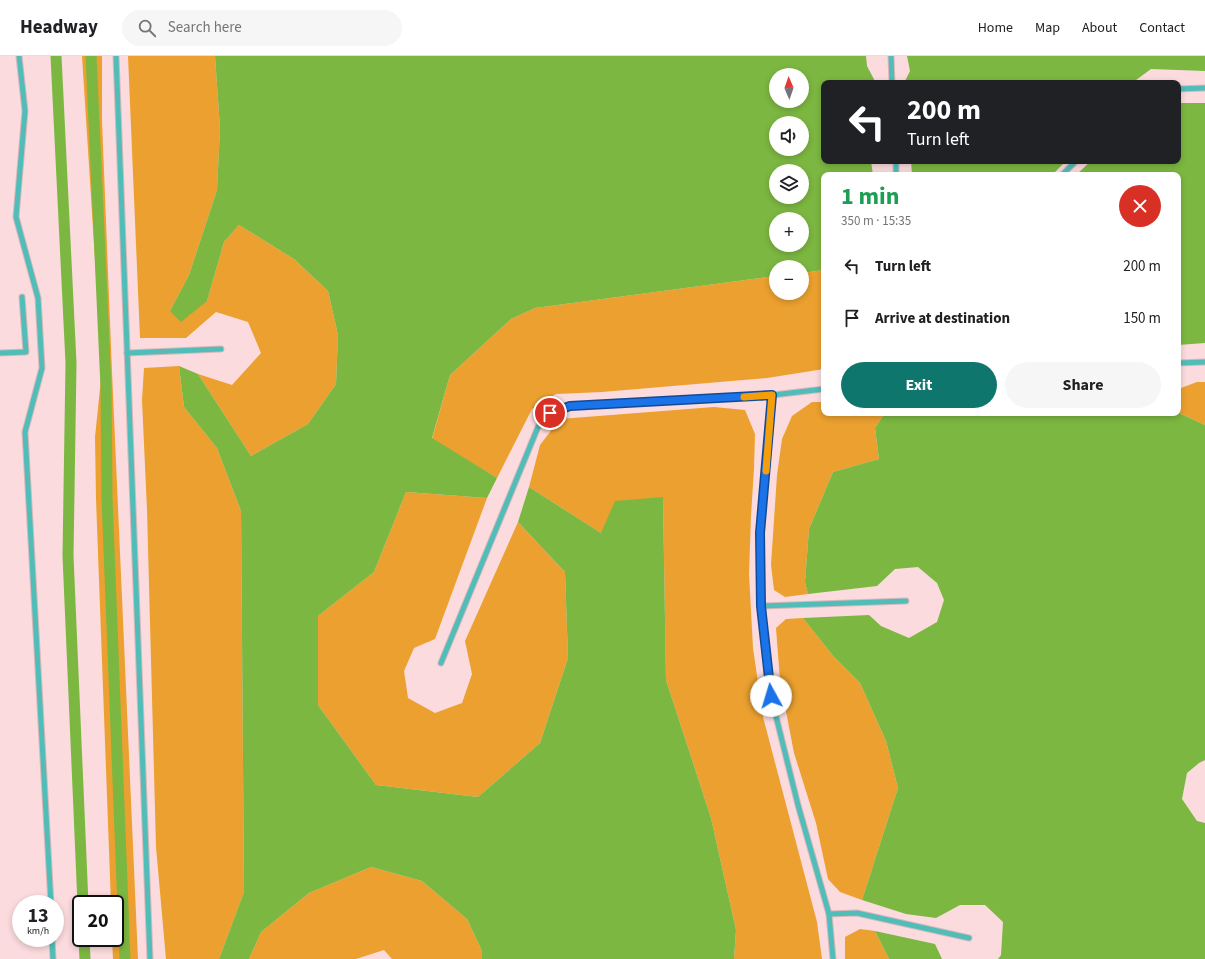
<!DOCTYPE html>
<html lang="en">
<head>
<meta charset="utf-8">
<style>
  body { margin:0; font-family:"Source Sans 3",sans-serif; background:#f6f6f6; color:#202124; height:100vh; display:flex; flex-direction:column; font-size:15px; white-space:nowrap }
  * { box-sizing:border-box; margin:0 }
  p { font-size:13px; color:#757577 }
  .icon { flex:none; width:22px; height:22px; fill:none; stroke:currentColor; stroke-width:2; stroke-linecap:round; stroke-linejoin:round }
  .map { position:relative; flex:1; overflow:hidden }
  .sheet { position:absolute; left:821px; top:116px; width:360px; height:244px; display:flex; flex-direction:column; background:#fff; border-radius:8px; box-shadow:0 2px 6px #0003 }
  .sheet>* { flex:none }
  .top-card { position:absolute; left:821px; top:24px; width:360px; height:84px; border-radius:8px; box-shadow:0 2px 6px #0003; background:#202124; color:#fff; overflow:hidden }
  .needle { width:26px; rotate:358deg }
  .controls { position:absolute; left:769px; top:12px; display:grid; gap:8px }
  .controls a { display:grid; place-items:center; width:40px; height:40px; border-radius:50%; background:#fff; box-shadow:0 2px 6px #0003; font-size:20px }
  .speed { position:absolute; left:12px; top:839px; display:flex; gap:8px; font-size:20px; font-weight:700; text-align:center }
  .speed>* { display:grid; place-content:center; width:52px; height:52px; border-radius:50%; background:#fff; box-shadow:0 2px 6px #0003; line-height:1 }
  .speed small { font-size:10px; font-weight:400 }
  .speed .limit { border:2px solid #111; border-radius:6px; background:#fff; color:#111 }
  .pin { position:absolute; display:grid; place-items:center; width:34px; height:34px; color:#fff; margin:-17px; border:2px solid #fff; border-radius:50%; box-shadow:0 1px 4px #0007 }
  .me { position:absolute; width:44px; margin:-22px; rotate:354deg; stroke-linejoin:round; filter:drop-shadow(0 0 3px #0008) }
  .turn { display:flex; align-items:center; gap:14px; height:84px; padding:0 20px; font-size:18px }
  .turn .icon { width:52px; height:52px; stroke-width:2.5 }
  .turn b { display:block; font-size:28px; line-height:34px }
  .round { display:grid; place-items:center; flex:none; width:42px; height:42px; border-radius:21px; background:#f6f6f6 }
  .summary { display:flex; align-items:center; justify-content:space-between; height:68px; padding:0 20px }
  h1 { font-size:24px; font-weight:700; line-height:30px; color:#1e9e55 }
  .action { display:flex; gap:8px; margin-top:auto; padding:8px 20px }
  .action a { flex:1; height:46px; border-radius:24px; background:#0f766e; color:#fff; font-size:16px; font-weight:700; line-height:46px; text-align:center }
  .action a+a { background:#f6f6f6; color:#202124 }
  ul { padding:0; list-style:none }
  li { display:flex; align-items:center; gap:12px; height:52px; padding:0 20px }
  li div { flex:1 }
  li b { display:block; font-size:15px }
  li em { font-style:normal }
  header { display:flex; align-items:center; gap:24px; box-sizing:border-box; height:56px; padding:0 20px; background:#fff; border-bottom:1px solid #e0e0e0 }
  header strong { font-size:19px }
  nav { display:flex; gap:22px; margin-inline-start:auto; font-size:14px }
  .search { width:280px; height:36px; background:#f6f6f6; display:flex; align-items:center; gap:10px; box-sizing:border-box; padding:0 14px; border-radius:22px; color:#757577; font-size:15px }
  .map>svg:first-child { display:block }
</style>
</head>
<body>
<header>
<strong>Headway</strong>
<div class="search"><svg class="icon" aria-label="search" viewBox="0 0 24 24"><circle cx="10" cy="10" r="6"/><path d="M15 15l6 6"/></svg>Search here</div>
<nav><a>Home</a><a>Map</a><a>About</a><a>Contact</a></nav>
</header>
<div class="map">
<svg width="1205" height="903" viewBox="0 0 1205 903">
  <rect width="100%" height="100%" fill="#fbdbdd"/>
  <g fill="#eba02f">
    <polygon points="82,0 102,0 102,65 112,316 138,903 113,903 112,882 115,882 115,848 111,848 96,443 95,381 102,313"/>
    <polygon points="128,0 215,0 220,72 217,134 189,219 170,255 207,245 224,186 239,169 294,203 328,235 338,279 336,328 308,368 251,400 198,318 232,329 261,297 248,266 216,256 186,282 140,282"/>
    <polygon points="824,214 824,313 767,322 602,336 556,338 532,353 497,422 432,383 450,319 511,263 535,252 776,220 776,237 802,237 802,217"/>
    <polygon points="179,310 184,351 217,392 241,455 244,836 219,903 166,903 156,791 147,454 142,344 144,312"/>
    <polygon points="1197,326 1205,326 1205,369 1181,358 1178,356 1178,331 1181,332"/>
    <polygon points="812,346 824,346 824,357 885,357 875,372 879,403 833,416 809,473 805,526 808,538 785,541 774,534 771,509 777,419 782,383 792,360"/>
    <polygon points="714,351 745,354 755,378 754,412 751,460 749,518 753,592 763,661 817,866 822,903 734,903 736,874 711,762 666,624 663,442 601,477 529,431 540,389 560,363"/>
    <polygon points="406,436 487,442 435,583 414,592 404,615 408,642 435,657 462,647 472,618 465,585 518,466 565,516 568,602 540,687 478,741 376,729 318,649 318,560 374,516"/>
    <polygon points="803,562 834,601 860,627 886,685 898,732 862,844 840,836 828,823 816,767 794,697 780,624 776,572 786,563"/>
    <polygon points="371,811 422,825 467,863 482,895 482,903 392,903 384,894 356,903 249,903 261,876 309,837"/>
    <polygon points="860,873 875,875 889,903 845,903 845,881"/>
  </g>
  <g fill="#7cb741" fill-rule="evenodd">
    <path d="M 215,0 L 866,0 L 867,10 L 876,27 L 824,27 L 824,105 L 871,105 L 873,119 L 824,119 L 824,214 L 802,217 L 802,211 L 776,211 L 776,220 L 535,252 L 511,263 L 450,319 L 432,382 L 497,422 L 487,442 L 406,436 L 374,516 L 318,560 L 318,649 L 376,729 L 478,741 L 540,687 L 568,602 L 565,516 L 518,466 L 529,431 L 601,477 L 615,445 L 663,441 L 666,624 L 711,762 L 736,874 L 734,903 L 482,903 L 482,895 L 467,863 L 422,825 L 371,811 L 309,837 L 261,876 L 249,903 L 219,903 L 244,836 L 241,455 L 217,392 L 184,351 L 179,310 L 198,318 L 251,400 L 308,368 L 336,328 L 338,279 L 328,235 L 294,203 L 239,169 L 224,186 L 207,245 L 181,266 L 170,255 L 189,219 L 217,134 L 220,72 ZM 776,19 L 802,19 L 802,45 L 776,45 ZM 776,67 L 802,67 L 802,93 L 776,93 ZM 776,115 L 802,115 L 802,141 L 776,141 ZM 776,163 L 802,163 L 802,189 L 776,189 Z"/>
    <polygon points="907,0 1205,0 1205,15 1151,13 1132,27 904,27 910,15"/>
    <polygon points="1178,47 1205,47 1205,287 1178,289 1178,119 1076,119 1091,105 1178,105"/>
    <polygon points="911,105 1066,105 1052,119 912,119"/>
    <polygon points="1178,356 1181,358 1205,369 1205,704 1199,707 1187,717 1182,743 1197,765 1205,767 1205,903 998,903 1001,899 1003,866 985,849 960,849 936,862 906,858 862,844 898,732 886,685 860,627 834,601 803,562 869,559 881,570 909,582 937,566 944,544 937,527 918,511 895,513 877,530 808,538 805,526 809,473 833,416 879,403 875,372 885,357 1178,357"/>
    <polygon points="875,875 935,888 942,903 889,903"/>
  </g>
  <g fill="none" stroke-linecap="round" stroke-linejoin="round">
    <g stroke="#7cb741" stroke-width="11">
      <polyline points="56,0 71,307 68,500 83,848"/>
      <polyline points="91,0 106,331 107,442 125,903"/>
      <polyline points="84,882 85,903"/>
    </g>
    <defs>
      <g id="lane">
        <polyline points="19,0 25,55 16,161 38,242 42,312 25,376 51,848"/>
        <polyline points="116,0 150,903"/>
        <polyline points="891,0 892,27"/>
        <polyline points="1178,33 1205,32"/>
        <polyline points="896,105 896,119"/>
        <polyline points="1062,119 1076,105"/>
        <polyline points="0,297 26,296 22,241"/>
        <polyline points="127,297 221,293"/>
        <polyline points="1178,307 1205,306"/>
        <polyline points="773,339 760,477 761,550 771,640 798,749 829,858 833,903"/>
        <polyline points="761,550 906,545"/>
        <polyline points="441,607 538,371 549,357 570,350 773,339 824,333"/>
        <polyline points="829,858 857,857 969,882"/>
        <polyline points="52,882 53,903"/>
      </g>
    </defs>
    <use href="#lane" stroke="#d8b9bb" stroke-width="7"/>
    <use href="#lane" stroke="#50bdb9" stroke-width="5"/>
  </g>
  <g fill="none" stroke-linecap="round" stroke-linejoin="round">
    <defs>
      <polyline id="route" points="550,357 570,350 772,339 760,477 761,550 771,640"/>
    </defs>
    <use href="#route" stroke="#114b97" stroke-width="10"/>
    <use href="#route" stroke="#1a73e8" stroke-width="7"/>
    <polyline stroke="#f59e0b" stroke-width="7" points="744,341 772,339 766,415"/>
  </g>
</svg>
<div class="controls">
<a><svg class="needle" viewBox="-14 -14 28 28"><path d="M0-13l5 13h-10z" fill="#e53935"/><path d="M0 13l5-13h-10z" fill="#757577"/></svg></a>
<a><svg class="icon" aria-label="sound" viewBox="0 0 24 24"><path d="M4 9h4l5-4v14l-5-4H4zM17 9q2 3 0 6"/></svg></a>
<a><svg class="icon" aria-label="layers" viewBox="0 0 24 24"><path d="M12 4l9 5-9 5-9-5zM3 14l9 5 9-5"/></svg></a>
<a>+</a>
<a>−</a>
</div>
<div class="speed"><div>13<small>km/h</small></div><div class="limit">20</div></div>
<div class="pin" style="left:550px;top:357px;background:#d93025"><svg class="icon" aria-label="arrive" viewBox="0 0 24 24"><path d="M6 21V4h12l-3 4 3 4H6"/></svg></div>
<svg class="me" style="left:771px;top:640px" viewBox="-20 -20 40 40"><circle r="19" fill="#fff"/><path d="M0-13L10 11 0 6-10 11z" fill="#1a73e8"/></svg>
<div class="top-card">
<div class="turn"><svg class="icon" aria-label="left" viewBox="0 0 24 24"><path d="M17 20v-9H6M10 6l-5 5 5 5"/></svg><div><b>200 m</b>Turn left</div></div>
</div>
<section class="sheet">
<div class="summary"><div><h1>1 min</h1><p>350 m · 15:35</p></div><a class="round" style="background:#d93025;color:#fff"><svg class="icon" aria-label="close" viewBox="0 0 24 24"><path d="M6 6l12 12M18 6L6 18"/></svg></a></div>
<ul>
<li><svg class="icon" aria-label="left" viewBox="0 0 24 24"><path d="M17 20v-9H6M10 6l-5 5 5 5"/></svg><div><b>Turn left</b></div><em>200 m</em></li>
<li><svg class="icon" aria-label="arrive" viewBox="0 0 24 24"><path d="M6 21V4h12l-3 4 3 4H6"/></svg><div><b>Arrive at destination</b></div><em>150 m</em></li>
</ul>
<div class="action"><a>Exit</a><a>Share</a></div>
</section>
</div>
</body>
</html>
